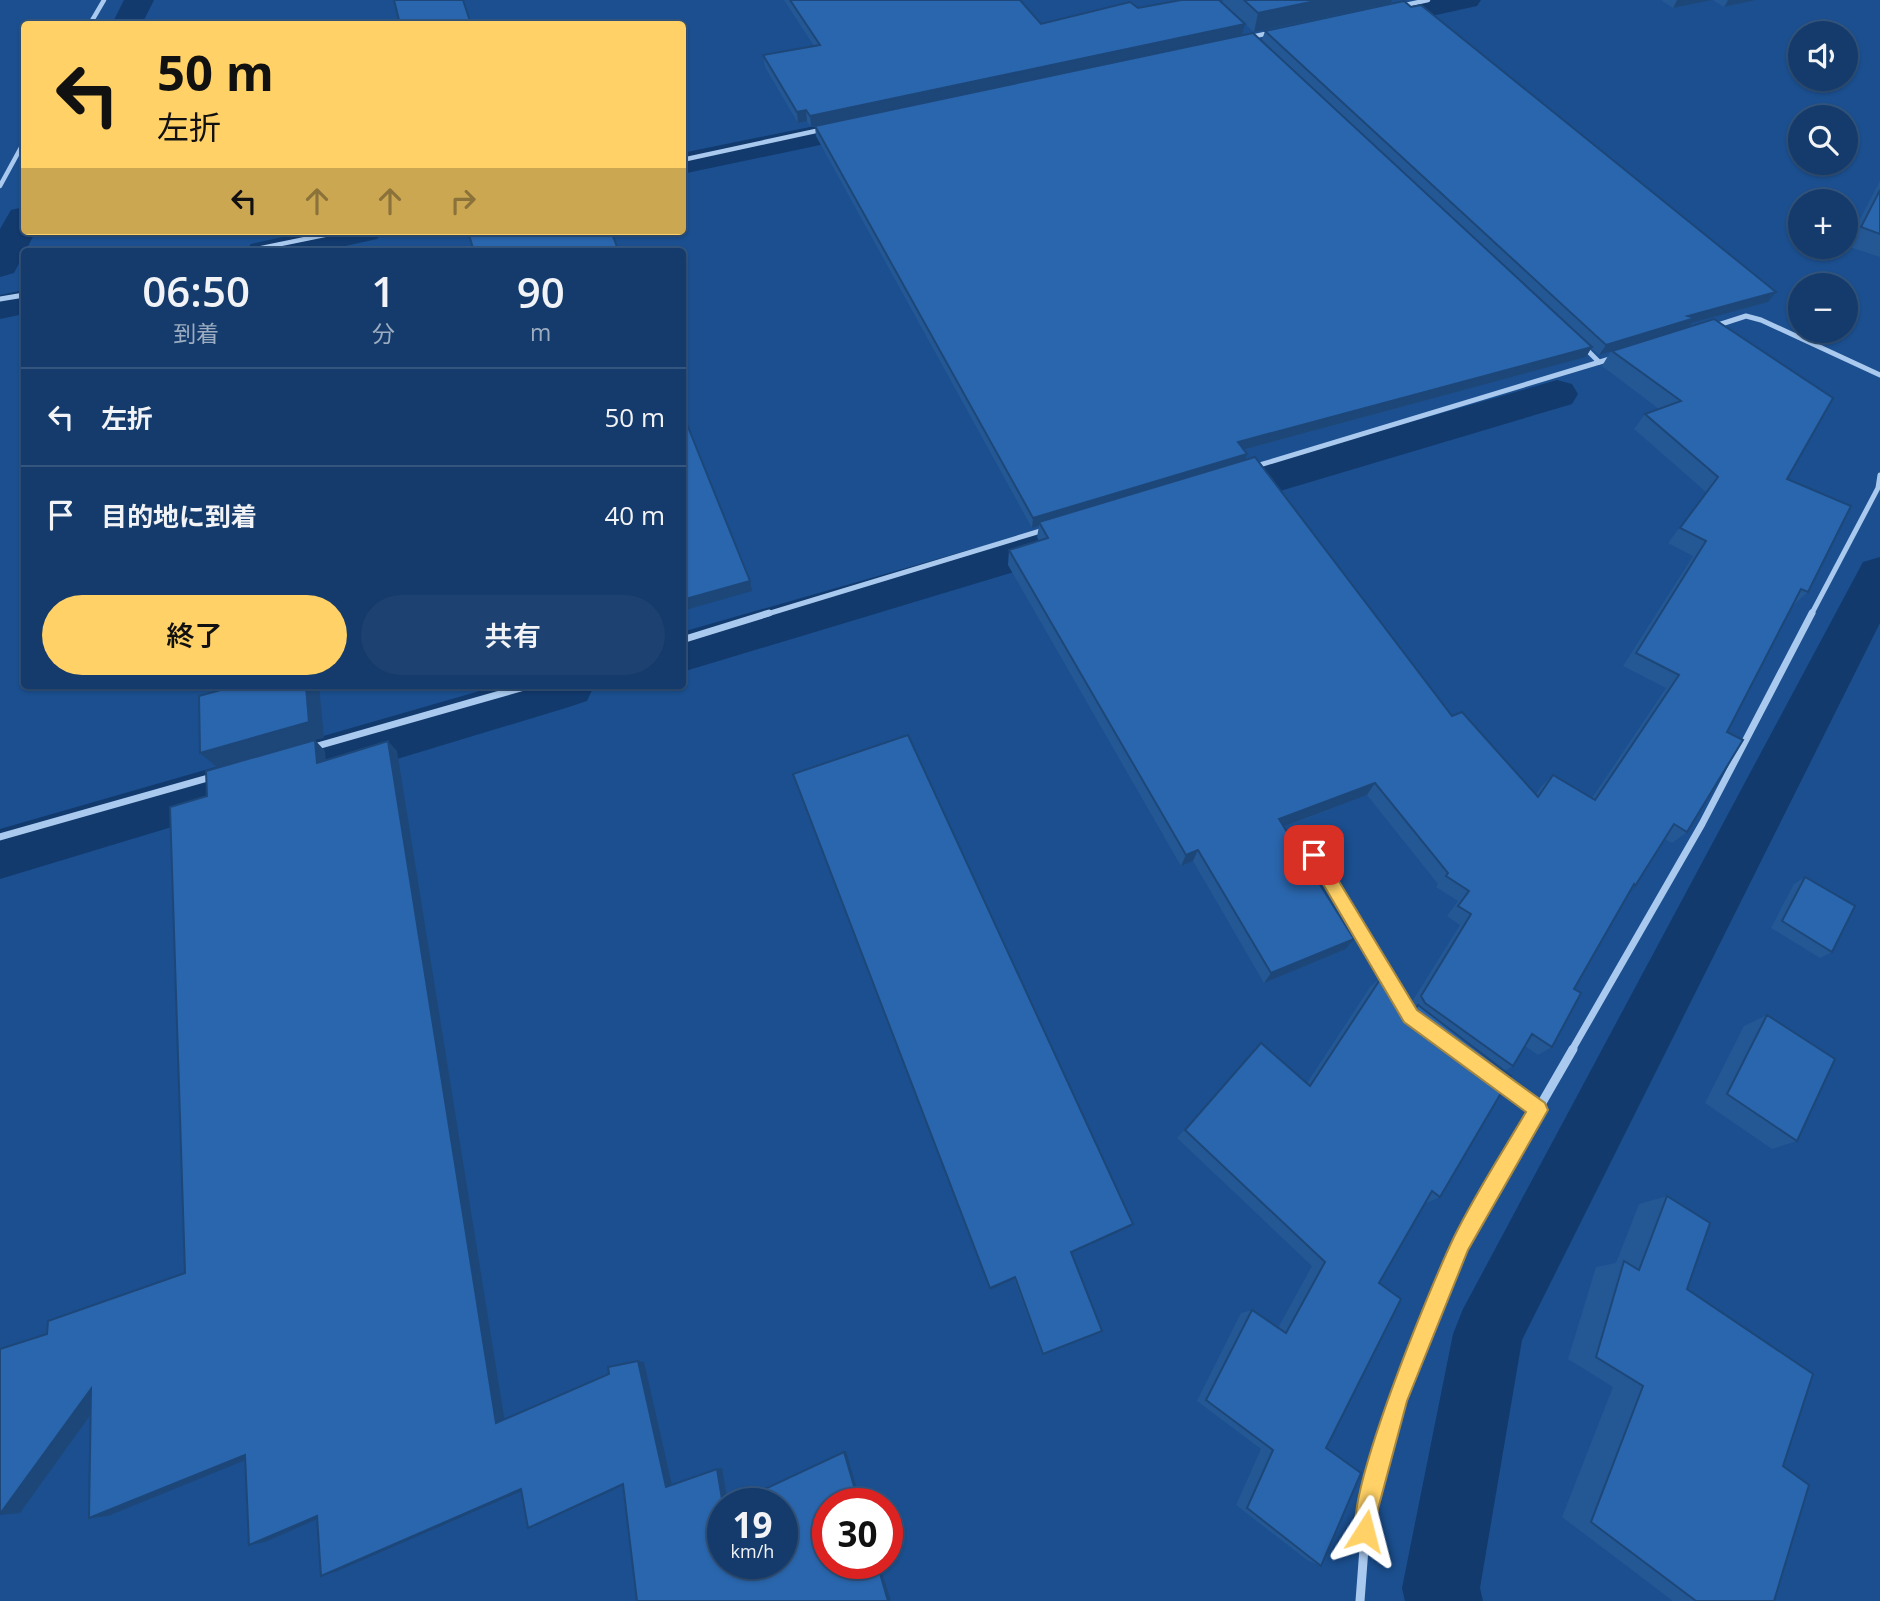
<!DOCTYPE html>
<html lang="ja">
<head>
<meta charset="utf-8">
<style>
  body { margin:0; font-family:"Open Sans","Noto Sans JP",sans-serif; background:#1d4271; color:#f1f3f6; height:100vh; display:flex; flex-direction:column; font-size:26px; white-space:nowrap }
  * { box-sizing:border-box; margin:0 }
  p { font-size:23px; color:#9dadc1 }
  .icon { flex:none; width:38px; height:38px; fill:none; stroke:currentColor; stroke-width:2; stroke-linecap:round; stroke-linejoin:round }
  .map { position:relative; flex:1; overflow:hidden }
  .details { position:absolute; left:21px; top:248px; width:665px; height:441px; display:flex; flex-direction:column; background:#143b6b; border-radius:7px; box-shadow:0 2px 5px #0004,0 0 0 2px #33557e }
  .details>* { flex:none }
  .hud { position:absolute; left:21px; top:21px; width:665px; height:214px; border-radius:7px; box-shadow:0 2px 5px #0004,0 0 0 2px #33557e; background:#ffd166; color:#111; overflow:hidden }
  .fabs { position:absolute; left:1788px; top:21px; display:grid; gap:14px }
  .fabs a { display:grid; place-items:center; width:70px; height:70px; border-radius:50%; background:#143b6b; box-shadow:0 2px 5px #0004,0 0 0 2px #33557e; font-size:35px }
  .speed { position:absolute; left:707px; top:1488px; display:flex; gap:14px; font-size:35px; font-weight:700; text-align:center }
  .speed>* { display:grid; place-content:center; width:91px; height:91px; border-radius:50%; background:#143b6b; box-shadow:0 2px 5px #0004,0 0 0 2px #33557e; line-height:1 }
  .speed small { font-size:18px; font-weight:400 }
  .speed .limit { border:10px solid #d22; background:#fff; color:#111 }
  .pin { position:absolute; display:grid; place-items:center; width:60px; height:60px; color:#fff; margin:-30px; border-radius:14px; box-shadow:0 4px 10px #0006 }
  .me { position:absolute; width:77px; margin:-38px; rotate:9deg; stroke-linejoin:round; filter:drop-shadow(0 0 5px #0008) }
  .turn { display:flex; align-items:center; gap:24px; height:147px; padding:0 21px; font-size:32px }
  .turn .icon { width:91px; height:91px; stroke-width:2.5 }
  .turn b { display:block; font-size:49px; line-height:60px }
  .lanes { display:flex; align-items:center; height:66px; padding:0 21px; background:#0003; justify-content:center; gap:35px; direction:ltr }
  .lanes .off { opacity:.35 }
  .eta { display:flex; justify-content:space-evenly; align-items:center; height:119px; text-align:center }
  .eta b { font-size:42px; font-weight:600; line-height:49px }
  .cta { display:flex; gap:14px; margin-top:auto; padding:14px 21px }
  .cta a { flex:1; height:80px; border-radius:42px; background:#ffd166; color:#111; font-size:28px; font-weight:600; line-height:80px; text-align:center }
  .cta a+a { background:#1d4271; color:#f1f3f6 }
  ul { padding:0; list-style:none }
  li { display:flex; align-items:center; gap:21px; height:98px; padding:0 21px; border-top:2px solid #33557e }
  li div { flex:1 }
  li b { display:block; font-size:26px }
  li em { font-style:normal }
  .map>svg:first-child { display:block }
</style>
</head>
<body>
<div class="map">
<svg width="1880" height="1601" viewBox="0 0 1880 1601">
  <rect width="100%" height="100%" fill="#1b4f8f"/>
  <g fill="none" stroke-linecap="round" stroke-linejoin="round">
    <g fill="#123a6d" fill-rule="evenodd">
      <polygon points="124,0 154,0 142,24 112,24"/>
      <polygon points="1423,0 1481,0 1477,6 1354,33 1343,31 1338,24 1343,17"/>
      <polygon points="889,111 901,114 906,121 901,128 682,174 682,153"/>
      <polygon points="24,207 24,231 36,231 14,273 0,277 0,229 11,210"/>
      <polygon points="310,231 383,231 377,239 318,252 245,252 251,244"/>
      <polygon points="24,290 24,314 0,319 0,295"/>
      <polygon points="1557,380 1572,384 1578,394 1572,404 1200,515 1184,511 1177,499 1184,487"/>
      <polygon points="1081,518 1097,523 1104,535 1097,547 682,672 682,632"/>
      <polygon points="1880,557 1880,623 1522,1340 1480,1588 1483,1601 1405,1601 1402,1588 1453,1334 1463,1309 1863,562"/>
      <polygon points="497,686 594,686 587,701 569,707 0,879 0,829"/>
    </g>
    <g stroke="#a9c9ee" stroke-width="4.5">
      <polyline points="1401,6 1428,0"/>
      <polyline points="90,24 104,0"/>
      <polyline points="1247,38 1273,32"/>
      <polyline points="682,160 825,129"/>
      <polyline points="0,186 24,142"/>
      <polyline points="242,252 344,231"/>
    </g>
    <g stroke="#a9c9ee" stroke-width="5">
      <polyline points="0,299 24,295"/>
      <polyline points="1715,326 1746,316 1761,320 1880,375"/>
      <polyline points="1582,345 1599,362"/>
      <polyline points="1253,467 1613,358"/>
      <polyline points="764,615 1047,529"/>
      <polyline points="1811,615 1878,488 1880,475"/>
    </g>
    <g stroke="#a9c9ee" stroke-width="7">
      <polyline points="682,640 769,613"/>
      <polyline points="314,747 528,686"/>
      <polyline points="0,837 215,776"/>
      <polyline points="1314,855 1414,1019"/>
      <polyline points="1572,1050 1702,824 1812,613"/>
    </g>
    <g stroke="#a9c9ee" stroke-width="9">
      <polyline points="1500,1082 1538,1110"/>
      <polyline points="1360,1601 1367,1509 1397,1401 1461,1243 1573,1049"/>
    </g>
  </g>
  <g fill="#245895" fill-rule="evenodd">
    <path d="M 784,0 L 1020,0 L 1041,24 L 1138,8 L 1222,3 L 1223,0 L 1392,0 L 1391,3 L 1254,32 L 1245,24 L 1242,35 L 1419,187 L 1262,40 L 1265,31 L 1768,302 L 1692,323 L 1689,327 L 1787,479 L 1808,592 L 1792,606 L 1727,732 L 1687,832 L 1672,843 L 1665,839 L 1635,886 L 1631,889 L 1574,989 L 1552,1047 L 1538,1055 L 1525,1046 L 1513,1066 L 1505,1071 L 1440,1197 L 1424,1204 L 1379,1283 L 1326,1448 L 1321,1566 L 1307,1560 L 1236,1505 L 1261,1449 L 1197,1401 L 1241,1313 L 1252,1310 L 1278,1328 L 1312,1266 L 1177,1138 L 1261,1043 L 1307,1083 L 1370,987 L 1383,975 L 1407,1013 L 1413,1009 L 1410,1005 L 1460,925 L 1447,916 L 1458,901 L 1436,887 L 1438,884 L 1367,795 L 1284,827 L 1354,939 L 1346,949 L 1264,983 L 1193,861 L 1181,866 L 1008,565 L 1009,550 L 1039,541 L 1037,537 L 1039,526 L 1032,528 L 816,136 L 815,127 L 811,127 L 807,121 L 798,123 L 765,67 L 763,55 L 814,46 ZM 1591,348 L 1599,355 L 1611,351 L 1602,366 L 1659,409 L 1645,414 L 1634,429 L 1706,492 L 1668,543 L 1693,556 L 1623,666 L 1666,688 L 1592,798 L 1553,775 L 1541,787 L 1536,794 L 1452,716 L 1244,460 L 1247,454 L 1243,450 L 1586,357 Z"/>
    <polygon points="1661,0 1712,0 1673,8"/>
    <polygon points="1713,0 1756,0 1724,7"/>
    <polygon points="1880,181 1880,257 1846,246"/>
    <polygon points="793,774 1130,1227 1071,1253 1102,1331 1042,1355 1014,1279 990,1290 795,782"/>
    <polygon points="1805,877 1832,952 1820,958 1771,928 1794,884"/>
    <polygon points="1767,1015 1797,1141 1772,1149 1705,1103 1744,1026"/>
    <polygon points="1667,1196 1687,1289 1783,1466 1774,1601 1673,1601 1562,1517 1613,1387 1568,1359 1596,1267 1616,1263 1639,1204"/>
  </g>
  <g fill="#1d4779">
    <polygon points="1320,0 1392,0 1391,3 1254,32 1258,13"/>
    <polygon points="1677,0 1712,0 1673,8"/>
    <polygon points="1728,0 1756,0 1724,7"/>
    <polygon points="1245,24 1242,35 811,127 810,116"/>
    <polygon points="806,110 807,121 798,123 797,112"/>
    <polygon points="1776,292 1768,302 1692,323 1688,328 1599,355 1606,345 1688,316"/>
    <polygon points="1592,347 1586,357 1235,452 1238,442"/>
    <polygon points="1247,454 1244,463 1039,522 1039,526 1032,528 1033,518"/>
    <polygon points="750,581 752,591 682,611 682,600"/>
    <polygon points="306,686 319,686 324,738 315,740 325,751 327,773 218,768 200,753"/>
    <polygon points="388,741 397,751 505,1423 496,1423"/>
    <polygon points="1375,783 1367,795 1272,831 1279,819"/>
    <polygon points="1198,850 1193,861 1181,866 1186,855"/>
    <polygon points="1354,939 1346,949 1264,983 1271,973"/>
    <polygon points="1133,1224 1130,1227 1069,1254 1071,1252"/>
    <polygon points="1015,1277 1014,1279 990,1290 990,1288"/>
    <polygon points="638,1361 644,1362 672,1485 666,1487"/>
    <polygon points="91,1389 109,1389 20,1513 0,1515"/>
    <polygon points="846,1451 861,1503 859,1503 844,1452"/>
    <polygon points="260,1454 108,1516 89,1518 245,1455"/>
    <polygon points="722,1468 728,1503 723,1503 717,1469"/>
    <polygon points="630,1482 537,1525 528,1528 623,1484"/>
    <polygon points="531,1487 335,1572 321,1576 521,1489"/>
    <polygon points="331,1513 265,1542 249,1545 317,1516"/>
    <polygon points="877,1563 879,1563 891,1601 888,1601"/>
  </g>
  <g fill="#2a66ad" stroke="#1d4779" stroke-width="2">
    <polygon points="394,0 463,0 471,24 400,24"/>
    <polygon points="790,0 1020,0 1041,24 1130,2 1138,8 1181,0 1219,0 1245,24 810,116 806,110 797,112 763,55 820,45"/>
    <polygon points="1244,0 1320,0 1258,13"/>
    <polygon points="1404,1 1411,7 1421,5 1776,292 1688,316 1695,318 1606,345 1265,31"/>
    <polygon points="1253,33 1592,347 1238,442 1247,454 1033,518 815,126"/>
    <polygon points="1880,190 1880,234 1861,227"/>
    <polygon points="468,231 611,231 619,252 474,252"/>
    <polygon points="1714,319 1833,398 1787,479 1851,506 1808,592 1801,589 1727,732 1743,740 1687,832 1674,824 1635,886 1634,884 1574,989 1581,993 1552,1047 1532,1034 1513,1066 1425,1003 1421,996 1471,914 1458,906 1469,891 1446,876 1448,873 1375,783 1279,819 1354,939 1271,973 1198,850 1186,855 1009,550 1048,538 1039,522 1255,457 1452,716 1462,712 1538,797 1553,775 1595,800 1679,675 1636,653 1706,541 1680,528 1718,477 1645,414 1681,401 1612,351"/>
    <polygon points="682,412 750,581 682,600"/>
    <polygon points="235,686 306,686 309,722 200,753 199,696"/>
    <polygon points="908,735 1133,1224 1071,1252 1102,1331 1043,1354 1015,1277 990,1288 793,774"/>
    <polygon points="315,740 317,763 388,741 496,1423 609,1374 608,1367 638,1361 666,1487 717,1469 723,1505 723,1563 782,1563 782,1503 735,1503 844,1452 859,1503 828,1503 828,1563 877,1563 888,1601 637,1601 623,1484 528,1528 521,1489 321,1576 317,1516 249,1545 245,1455 89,1518 91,1389 0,1514 0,1349 47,1334 48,1321 185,1273 170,807 207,796 206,771"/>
    <polygon points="1805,877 1855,906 1832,952 1782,921"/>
    <polygon points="1383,975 1410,1017 1418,1005 1511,1076 1440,1197 1432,1191 1379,1283 1401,1299 1326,1448 1361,1473 1321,1566 1247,1508 1273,1450 1206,1400 1252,1310 1286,1333 1325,1262 1185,1130 1261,1043 1310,1086"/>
    <polygon points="1767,1015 1835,1059 1797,1141 1727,1094"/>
    <polygon points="1667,1196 1710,1223 1687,1289 1813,1374 1783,1466 1809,1485 1774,1601 1696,1601 1591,1522 1643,1386 1596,1357 1624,1261 1639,1270"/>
  </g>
  <path fill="#ffd166" stroke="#a68842" stroke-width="2" d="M 1314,848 L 1320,850 L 1417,1010 L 1545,1103 L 1548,1110 L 1468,1250 L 1407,1401 L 1378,1509 L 1373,1539 L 1365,1542 L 1357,1539 C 1341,1500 1432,1283 1454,1237 C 1475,1194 1502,1153 1526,1112 L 1404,1022 L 1309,860 L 1306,855 L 1309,850 Z"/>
</svg>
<div class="fabs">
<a><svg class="icon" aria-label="sound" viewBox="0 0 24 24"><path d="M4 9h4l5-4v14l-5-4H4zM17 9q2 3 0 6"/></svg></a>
<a><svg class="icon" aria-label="search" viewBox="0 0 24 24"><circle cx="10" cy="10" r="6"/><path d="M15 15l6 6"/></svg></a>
<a>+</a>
<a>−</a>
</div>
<div class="speed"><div>19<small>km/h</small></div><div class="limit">30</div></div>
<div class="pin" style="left:1314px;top:855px;background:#d93025"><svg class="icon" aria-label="arrive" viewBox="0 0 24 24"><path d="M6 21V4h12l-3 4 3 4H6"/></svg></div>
<svg class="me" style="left:1365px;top:1531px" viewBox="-20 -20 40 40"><path d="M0-17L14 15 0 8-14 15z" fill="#ffd166" stroke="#fff" stroke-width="4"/></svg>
<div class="hud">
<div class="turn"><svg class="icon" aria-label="left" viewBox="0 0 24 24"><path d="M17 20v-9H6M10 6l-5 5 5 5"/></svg><div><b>50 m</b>左折</div></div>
<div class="lanes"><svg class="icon" aria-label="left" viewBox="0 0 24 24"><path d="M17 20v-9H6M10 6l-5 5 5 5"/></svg><svg class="icon off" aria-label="ahead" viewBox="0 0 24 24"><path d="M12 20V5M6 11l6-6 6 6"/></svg><svg class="icon off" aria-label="ahead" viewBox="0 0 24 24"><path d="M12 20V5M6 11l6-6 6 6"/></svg><svg class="icon off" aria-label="right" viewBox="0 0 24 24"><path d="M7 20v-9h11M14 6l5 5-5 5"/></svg></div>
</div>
<section class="details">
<div class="eta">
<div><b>06:50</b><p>到着</p></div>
<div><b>1</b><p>分</p></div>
<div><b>90</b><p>m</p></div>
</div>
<ul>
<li><svg class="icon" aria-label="left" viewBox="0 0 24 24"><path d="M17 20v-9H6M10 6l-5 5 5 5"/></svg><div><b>左折</b></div><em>50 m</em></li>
<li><svg class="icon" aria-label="arrive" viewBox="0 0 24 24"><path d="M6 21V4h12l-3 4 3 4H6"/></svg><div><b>目的地に到着</b></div><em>40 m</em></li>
</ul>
<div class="cta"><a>終了</a><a>共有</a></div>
</section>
</div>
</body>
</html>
